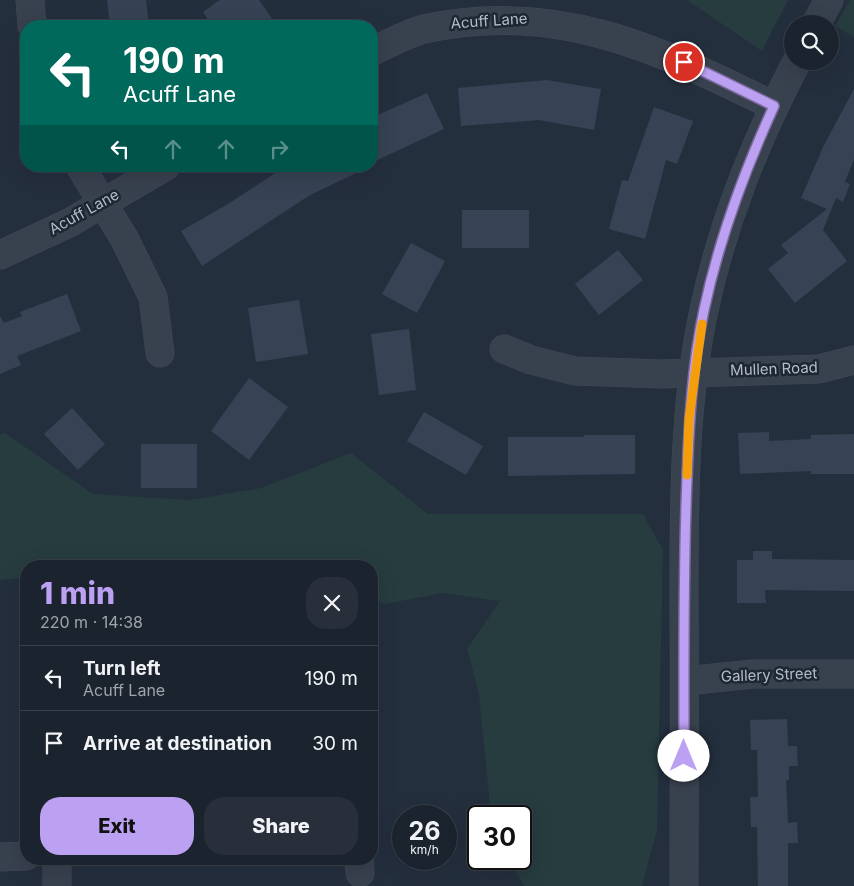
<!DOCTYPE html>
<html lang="en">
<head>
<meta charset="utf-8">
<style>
  body { margin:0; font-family:Inter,sans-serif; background:#282f3a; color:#f1f3f6; height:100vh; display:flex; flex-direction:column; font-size:19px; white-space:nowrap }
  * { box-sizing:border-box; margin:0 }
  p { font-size:16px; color:#a0a4aa }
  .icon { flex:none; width:28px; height:28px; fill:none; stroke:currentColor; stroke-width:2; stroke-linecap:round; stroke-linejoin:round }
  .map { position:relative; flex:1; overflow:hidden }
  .side { position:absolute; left:20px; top:560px; width:358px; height:305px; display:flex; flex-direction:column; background:#1b232e; border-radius:20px; box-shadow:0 5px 20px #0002,0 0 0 1px #39404a }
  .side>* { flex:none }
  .banner { position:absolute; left:20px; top:20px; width:358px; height:152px; border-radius:20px; box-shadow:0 5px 20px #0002,0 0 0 1px #39404a; background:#00695c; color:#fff; overflow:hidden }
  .controls { position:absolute; left:784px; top:15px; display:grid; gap:10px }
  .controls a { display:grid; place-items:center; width:55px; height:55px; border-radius:50%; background:#1b232e; box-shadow:0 5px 20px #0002,0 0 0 1px #39404a; font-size:25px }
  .speed { position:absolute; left:392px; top:805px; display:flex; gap:10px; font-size:25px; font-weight:700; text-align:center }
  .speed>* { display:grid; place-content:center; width:65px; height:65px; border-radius:50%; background:#1b232e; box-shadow:0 5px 20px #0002,0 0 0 1px #39404a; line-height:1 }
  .speed small { font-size:12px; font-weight:400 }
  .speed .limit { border:2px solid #111; border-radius:8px; background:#fff; color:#111 }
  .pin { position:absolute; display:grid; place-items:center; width:42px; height:42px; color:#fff; margin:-21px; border:2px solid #fff; border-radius:50%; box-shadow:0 1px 5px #0007 }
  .me { position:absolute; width:55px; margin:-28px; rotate:0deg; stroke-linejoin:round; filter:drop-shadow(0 0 4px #0008) }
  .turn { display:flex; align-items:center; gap:18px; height:105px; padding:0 20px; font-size:22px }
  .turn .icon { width:65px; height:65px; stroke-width:2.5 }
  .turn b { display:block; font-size:35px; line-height:42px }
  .lanes { display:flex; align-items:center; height:48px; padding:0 20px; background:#0003; justify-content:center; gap:25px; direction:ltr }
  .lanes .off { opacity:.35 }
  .round { display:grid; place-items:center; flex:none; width:52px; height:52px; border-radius:20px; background:#282f3a }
  .summary { display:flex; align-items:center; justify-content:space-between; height:85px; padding:0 20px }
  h1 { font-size:30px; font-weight:800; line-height:38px; color:#bca0f2 }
  .primary-button { display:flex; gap:10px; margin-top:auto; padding:10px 20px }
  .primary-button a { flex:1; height:58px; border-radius:20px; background:#bca0f2; color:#111; font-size:20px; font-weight:800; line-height:58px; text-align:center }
  .primary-button a+a { background:#282f3a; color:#f1f3f6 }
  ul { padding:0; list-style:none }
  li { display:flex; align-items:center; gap:15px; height:65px; padding:0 20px; border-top:1px solid #39404a }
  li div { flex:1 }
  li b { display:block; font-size:19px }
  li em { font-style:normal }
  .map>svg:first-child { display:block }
</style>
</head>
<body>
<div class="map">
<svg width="854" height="886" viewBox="0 0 854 886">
  <rect width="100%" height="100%" fill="#242f3e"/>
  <g fill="#263c3f">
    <polygon points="687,0 788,0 762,51"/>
    <polygon points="850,0 854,0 854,37 835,26"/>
    <polygon points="5,433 93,494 190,500 261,488 351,453 428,514 643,514 663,550 657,830 642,886 524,886 509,859 521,859 521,816 491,816 479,694 467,649 500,601 443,593 384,604 371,600 371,566 293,566 285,559 147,566 26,566 26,578 0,580 0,435"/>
  </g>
  <g fill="#364354">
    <polygon points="107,0 146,0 149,26 110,26"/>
    <polygon points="220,0 259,0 277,26 212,26 203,12"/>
    <polygon points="547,80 601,89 594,130 539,120 461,126 458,88"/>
    <polygon points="854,89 854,159 845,182 850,184 843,202 836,198 823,230 847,261 795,303 768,269 788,253 781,245 827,209 801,198 824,145"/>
    <polygon points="427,93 444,129 371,163 371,118"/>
    <polygon points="654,107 693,121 677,164 666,160 645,239 609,229 622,180 628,181"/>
    <polygon points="286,166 371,166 310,195 202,266 181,231 228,204"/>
    <rect x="462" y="210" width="67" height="38"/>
    <polygon points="411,243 445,261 417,313 382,294"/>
    <polygon points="618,250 643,280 599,315 575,284"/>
    <polygon points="67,294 81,331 17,356 21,365 0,374 0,316 4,323 22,316 20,312"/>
    <polygon points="299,300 308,354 256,362 248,308"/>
    <polygon points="409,329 416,390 379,395 371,334"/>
    <polygon points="249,378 288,407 249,460 211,431"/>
    <polygon points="72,408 105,444 78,470 44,434"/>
    <polygon points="424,412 483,446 466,475 407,441"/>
    <polygon points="769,432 769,441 811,439 811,435 854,434 854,474 811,474 811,471 740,474 738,433"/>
    <polygon points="584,435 635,435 635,474 508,476 508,437 584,437"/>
    <rect x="141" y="444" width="56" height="44"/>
    <polygon points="753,551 772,551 772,559 854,560 854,591 765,590 766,603 737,603 737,560 753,560"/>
    <polygon points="787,719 788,746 797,746 798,766 789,766 789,780 786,780 788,823 797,822 798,843 788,843 788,886 758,886 757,827 751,827 750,797 758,797 757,750 751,750 750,720"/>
  </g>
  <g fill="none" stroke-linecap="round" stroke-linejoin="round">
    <defs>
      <g id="minor">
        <polyline points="30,0 32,26"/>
        <polyline points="816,24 829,0"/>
        <path d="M 371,52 C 388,44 406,34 424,29 C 558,0 658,49 774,106"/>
        <polyline points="80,166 124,238 153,297 160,353"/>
        <polyline points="0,255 69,223 166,166"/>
        <polyline points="504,349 531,360 575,371 662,374 819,369 854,360"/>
        <polyline points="685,681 753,674 854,674"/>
        <polyline points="0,857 26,856"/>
        <polyline points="57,859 57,886"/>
        <polyline points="359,859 360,873"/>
        <path d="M 684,886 C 684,794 685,702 684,610 C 684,511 683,408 704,310 C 723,221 755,142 797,61"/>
      </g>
    </defs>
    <use href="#minor" stroke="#414a57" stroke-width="29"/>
    <use href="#minor" stroke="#38414e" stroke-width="28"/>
  </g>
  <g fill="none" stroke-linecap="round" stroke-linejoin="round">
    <defs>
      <path id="route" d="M 684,62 L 774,106 C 744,172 719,239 704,310 C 692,366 689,423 687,479 C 683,571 684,663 684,756"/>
    </defs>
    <use href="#route" stroke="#7a689d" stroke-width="12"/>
    <use href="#route" stroke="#bca0f2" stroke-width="9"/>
    <polyline stroke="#f59e0b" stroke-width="9" points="687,475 689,419 702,324"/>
  </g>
  <g text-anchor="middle" stroke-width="5" stroke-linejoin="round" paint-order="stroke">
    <g font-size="15" fill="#b4bcc9" stroke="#1d2633">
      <text transform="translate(489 21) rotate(-4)" y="5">Acuff Lane</text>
      <text transform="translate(84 212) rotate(-29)" y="5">Acuff Lane</text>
      <text transform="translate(774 369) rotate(-2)" y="5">Mullen Road</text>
      <text transform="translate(769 675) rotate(-2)" y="5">Gallery Street</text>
    </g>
  </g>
</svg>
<div class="controls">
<a><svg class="icon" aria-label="search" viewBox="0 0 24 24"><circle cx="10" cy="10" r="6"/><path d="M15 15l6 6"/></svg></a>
</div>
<div class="speed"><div>26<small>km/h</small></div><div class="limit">30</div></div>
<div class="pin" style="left:684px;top:62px;background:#d93025"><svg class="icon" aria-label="arrive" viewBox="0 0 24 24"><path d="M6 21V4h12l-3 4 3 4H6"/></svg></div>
<svg class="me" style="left:684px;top:756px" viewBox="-20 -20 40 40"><circle r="19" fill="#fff"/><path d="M0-13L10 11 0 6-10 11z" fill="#bca0f2"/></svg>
<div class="banner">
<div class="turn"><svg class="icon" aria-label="left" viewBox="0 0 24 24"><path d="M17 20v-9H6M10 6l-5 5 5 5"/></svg><div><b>190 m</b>Acuff Lane</div></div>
<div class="lanes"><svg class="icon" aria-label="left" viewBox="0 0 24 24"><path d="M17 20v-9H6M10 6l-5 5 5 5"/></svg><svg class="icon off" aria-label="ahead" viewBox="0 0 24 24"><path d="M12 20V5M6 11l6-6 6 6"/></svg><svg class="icon off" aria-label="ahead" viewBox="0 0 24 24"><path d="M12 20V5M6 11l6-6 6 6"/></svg><svg class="icon off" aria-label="right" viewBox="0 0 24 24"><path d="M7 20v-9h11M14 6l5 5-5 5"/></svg></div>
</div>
<section class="side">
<div class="summary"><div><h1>1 min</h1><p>220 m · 14:38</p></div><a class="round"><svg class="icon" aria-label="close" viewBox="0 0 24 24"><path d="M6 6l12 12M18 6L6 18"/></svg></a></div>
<ul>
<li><svg class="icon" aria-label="left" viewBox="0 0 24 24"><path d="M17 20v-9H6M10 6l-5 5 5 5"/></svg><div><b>Turn left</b><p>Acuff Lane</p></div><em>190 m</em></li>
<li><svg class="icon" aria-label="arrive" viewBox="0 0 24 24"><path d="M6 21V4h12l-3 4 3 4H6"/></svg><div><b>Arrive at destination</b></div><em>30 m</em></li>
</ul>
<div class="primary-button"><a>Exit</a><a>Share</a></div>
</section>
</div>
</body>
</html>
